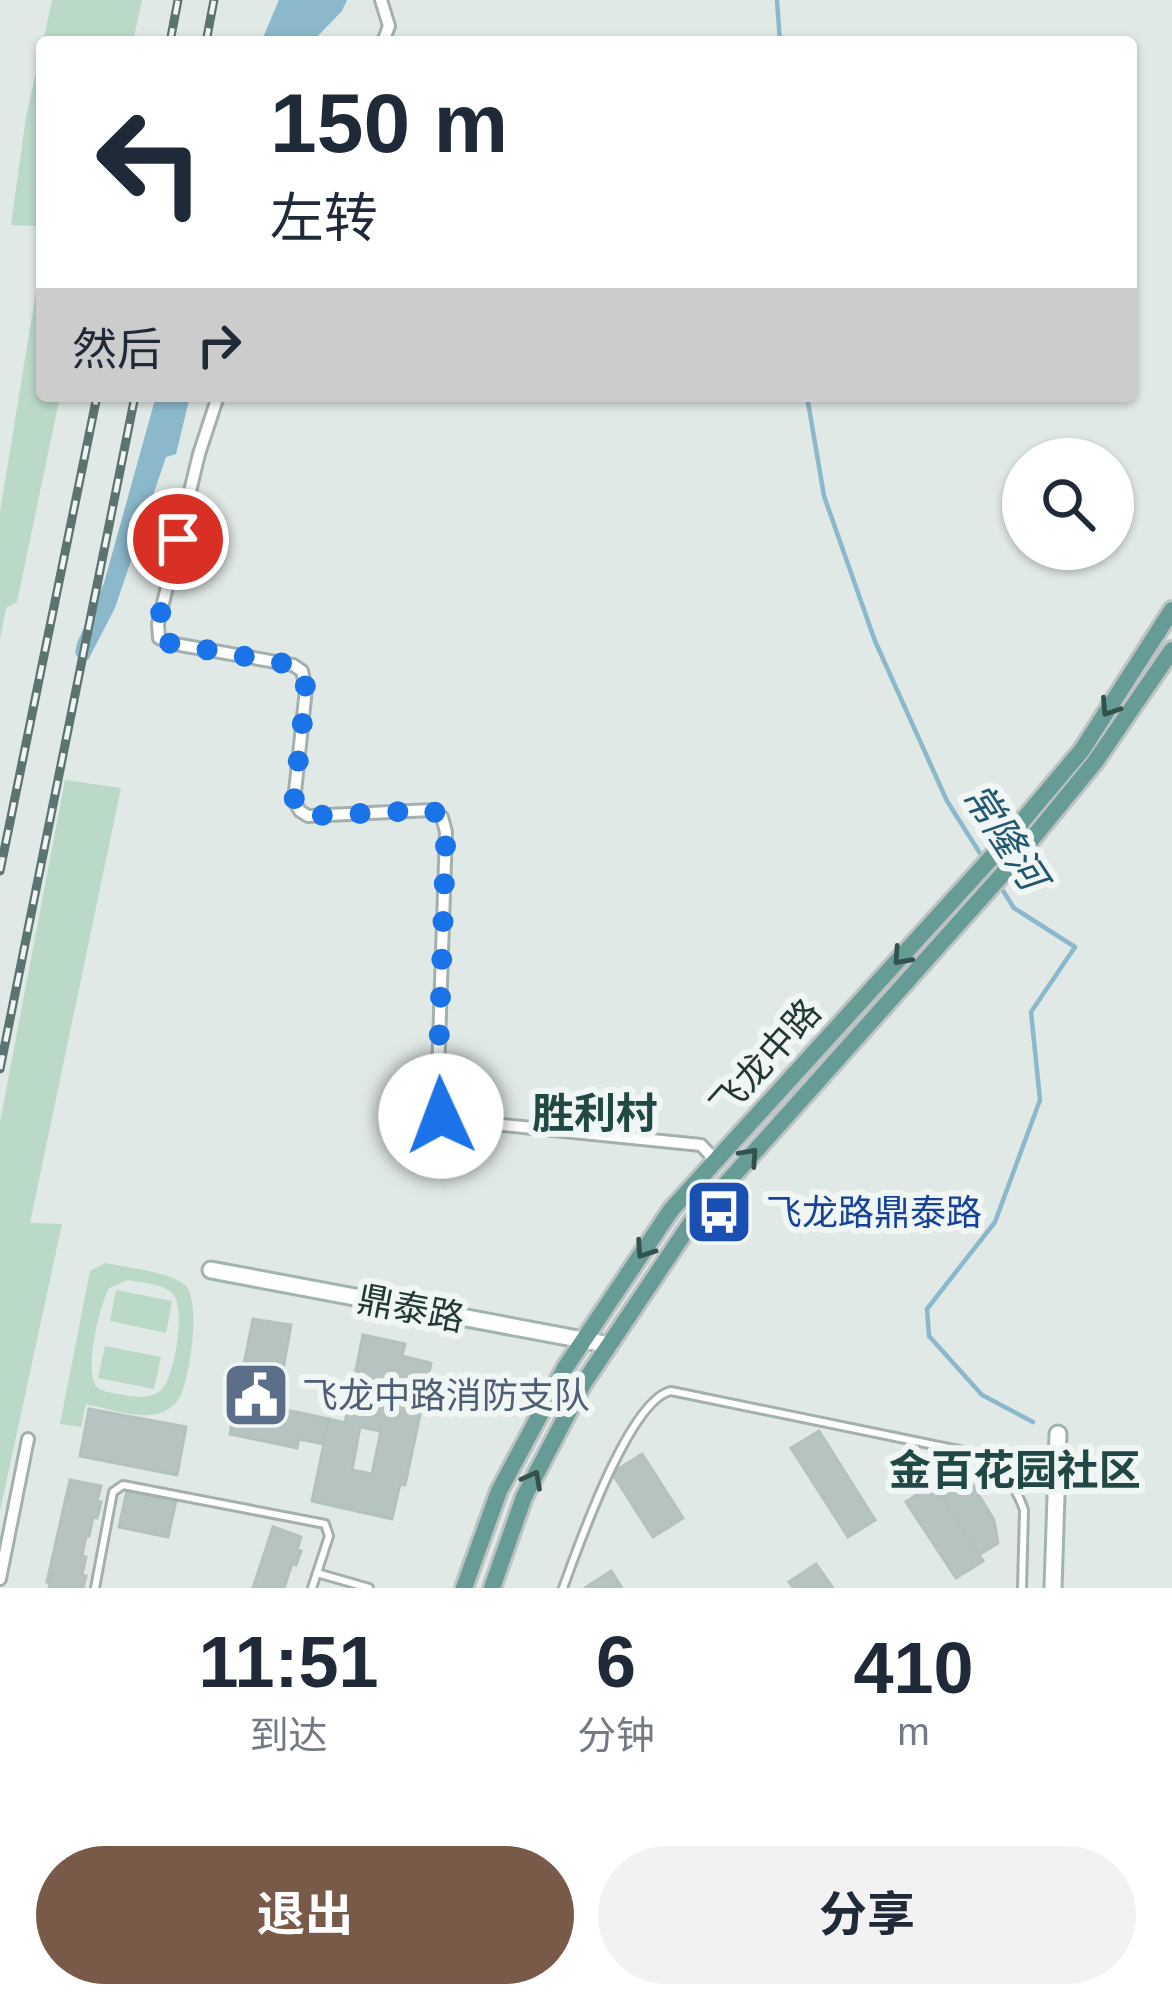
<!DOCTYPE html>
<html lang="zh">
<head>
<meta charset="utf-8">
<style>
  body { margin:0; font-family:Helvetica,"Noto Sans SC",sans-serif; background:#f2f2f3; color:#1f2937; height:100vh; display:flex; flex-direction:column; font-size:45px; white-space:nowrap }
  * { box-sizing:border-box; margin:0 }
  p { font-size:39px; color:#747a83 }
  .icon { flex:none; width:66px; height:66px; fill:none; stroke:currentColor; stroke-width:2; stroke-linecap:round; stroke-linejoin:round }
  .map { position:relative; height:1588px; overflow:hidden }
  .side { display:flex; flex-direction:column; background:#fff; flex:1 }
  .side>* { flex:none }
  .hud { position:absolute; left:36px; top:36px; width:1101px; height:366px; border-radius:12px; box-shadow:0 3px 9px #0004; background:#fff; color:#1f2937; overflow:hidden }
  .controls { position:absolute; left:1002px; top:438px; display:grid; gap:24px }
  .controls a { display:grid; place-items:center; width:132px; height:132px; border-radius:50%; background:#fff; box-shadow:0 3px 9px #0004; font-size:60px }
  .pin { position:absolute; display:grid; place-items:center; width:102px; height:102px; color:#fff; margin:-51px; border:6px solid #fff; border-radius:50%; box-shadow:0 3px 12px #0007 }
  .me { position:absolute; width:132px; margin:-66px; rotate:358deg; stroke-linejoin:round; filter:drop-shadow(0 0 9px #0008) }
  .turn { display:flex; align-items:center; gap:42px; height:252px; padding:0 36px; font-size:54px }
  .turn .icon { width:156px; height:156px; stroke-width:2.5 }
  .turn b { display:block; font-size:84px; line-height:102px }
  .then { display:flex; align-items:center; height:114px; padding:0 36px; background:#0003; gap:24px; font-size:45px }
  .eta { display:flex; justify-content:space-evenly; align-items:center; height:204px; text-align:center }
  .eta b { font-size:72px; font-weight:700; line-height:84px }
  .primary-button { display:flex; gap:24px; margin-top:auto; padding:24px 36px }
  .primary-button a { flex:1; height:138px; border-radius:72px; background:#795a49; color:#fff; font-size:48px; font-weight:700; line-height:138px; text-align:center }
  .primary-button a+a { background:#f2f2f3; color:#1f2937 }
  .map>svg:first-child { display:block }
</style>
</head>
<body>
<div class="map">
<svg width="1172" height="1588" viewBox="0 0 1172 1588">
  <rect width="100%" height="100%" fill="#e0e9e6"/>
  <g fill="#bad9c7" fill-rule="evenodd">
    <polygon points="52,0 142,0 133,42 43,42"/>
    <polygon points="42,46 42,226 11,225 26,117"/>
    <polygon points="42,255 42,396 60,396 17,602 6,608 0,640 0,512"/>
    <polygon points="65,780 121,788 30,1223 62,1224 0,1511 0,1122"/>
    <path d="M 105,1263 C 124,1267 173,1272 186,1286 C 201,1304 190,1374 181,1395 C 177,1403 169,1410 160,1413 C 138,1420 108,1408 86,1404 L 81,1427 L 60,1424 L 90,1271 ZM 128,1280 C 141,1283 163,1283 173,1294 C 186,1308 175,1380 160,1391 C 150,1399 135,1397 124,1395 C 115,1393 104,1393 97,1387 C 83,1373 100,1304 109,1288 Z"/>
    <polygon points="116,1290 172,1301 166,1333 110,1321"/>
    <polygon points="105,1346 161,1357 154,1389 98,1378"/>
  </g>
  <g fill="#8bb8cb">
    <polygon points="279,0 347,0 342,11 312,42 261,42"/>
    <polygon points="156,396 190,396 176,454 166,457 115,608 88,660 79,660 75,653 77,643 104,583"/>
  </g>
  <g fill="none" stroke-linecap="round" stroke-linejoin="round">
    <g stroke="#8bb8cb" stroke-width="4.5">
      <polyline points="777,0 780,42"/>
      <polyline points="807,396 824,496 875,641 947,801 983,858"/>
      <polyline points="998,883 1014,908 1075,947 1031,1012 1040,1100 995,1222 927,1309 929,1336 982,1395 1033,1422"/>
    </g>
  </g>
  <g fill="#b5c4c0" stroke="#b3c2be" stroke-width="3" fill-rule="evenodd">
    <polygon points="253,1319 291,1325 276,1408 329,1419 324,1444 299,1439 297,1448 230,1434"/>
    <path d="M 363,1335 L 405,1344 L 402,1356 L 431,1363 L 405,1485 L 400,1484 L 392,1519 L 312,1501 L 329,1419 L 345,1423 ZM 360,1427 L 381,1431 L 372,1474 L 352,1470 Z"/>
    <polygon points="89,1409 186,1427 177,1475 80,1456"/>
    <polygon points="819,1431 875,1520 848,1537 791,1448"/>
    <polygon points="642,1454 683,1518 653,1537 612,1473"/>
    <polygon points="961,1466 994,1520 998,1543 979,1555 933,1484"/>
    <polygon points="70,1480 101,1486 97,1501 101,1502 97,1518 93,1517 89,1536 86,1536 82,1556 86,1557 82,1575 86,1576 83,1588 49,1588 50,1582 47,1582"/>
    <polygon points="933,1484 983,1561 956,1578 906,1502"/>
    <polygon points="127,1491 176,1501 168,1537 119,1527"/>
    <polygon points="273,1527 301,1537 297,1550 301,1551 296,1565 292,1564 284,1588 253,1588"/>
    <polygon points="816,1564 833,1588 794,1588 789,1582"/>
    <polygon points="611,1571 622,1588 585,1588"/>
  </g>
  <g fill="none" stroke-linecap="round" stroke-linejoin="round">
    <defs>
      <g id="lane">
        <polyline points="317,1573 369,1588"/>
        <polyline points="95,1588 113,1492 123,1485 325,1524 329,1536 312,1588"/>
        <path d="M 563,1588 C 578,1547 629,1400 671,1391 L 978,1454 C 998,1462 1017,1489 1024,1510 L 1022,1588"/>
      </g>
      <g id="street">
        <polyline points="381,0 389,26 383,42"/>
        <polyline points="218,396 199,454 158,624 159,638 169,643 293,665 302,671 306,689 294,801 300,811 308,816 432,810 442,817 446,832 437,1104 441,1116 453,1120 701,1145 716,1161"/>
        <polyline points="0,1579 28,1439"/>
      </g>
      <g id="secondary">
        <polyline points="211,1270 610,1345"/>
        <polyline points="1053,1588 1058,1434"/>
      </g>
      <g id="primary">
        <polyline points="464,1588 499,1491 565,1368 671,1210 992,857 1082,750 1172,610"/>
        <polyline points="492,1588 524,1497 583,1384 691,1223 1008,868 1095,762 1172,650"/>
      </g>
    </defs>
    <use href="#lane" stroke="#a3b0ad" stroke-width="12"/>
    <use href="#street" stroke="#a3b0ad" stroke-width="16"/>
    <use href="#secondary" stroke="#a0b4b0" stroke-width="21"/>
    <use href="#primary" stroke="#bdc3c2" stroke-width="22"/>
    <use href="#lane" stroke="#fff" stroke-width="6"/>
    <use href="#street" stroke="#fff" stroke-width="10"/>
    <use href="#secondary" stroke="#fff" stroke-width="15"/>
    <use href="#primary" stroke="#679c96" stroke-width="16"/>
    <defs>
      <g id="rail">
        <polyline points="170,42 178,0"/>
        <polyline points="206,42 214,0"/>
        <polyline points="0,871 97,396"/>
        <polyline points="0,1069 135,396"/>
      </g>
    </defs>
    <use href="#rail" stroke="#5c7471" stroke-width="9"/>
    <use href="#rail" stroke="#f0f6f4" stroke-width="4.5" stroke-dasharray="14" stroke-linecap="butt"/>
  </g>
  <defs><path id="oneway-chevron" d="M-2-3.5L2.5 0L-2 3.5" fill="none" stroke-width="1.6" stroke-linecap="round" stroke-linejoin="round" transform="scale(3)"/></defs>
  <g stroke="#33514d">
    <use href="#oneway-chevron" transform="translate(1109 708) rotate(123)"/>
    <use href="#oneway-chevron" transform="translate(901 957) rotate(132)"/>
    <use href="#oneway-chevron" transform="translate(750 1156) rotate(-48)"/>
    <use href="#oneway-chevron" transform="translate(644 1250) rotate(124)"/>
    <use href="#oneway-chevron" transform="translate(533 1479) rotate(-62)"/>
  </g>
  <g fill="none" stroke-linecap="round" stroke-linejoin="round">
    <polyline stroke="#1a73e8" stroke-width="21" stroke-dasharray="0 37.8" points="178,539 158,624 159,638 169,643 293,665 302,671 306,689 294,801 300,811 308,816 432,810 442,818 446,832 437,1104 441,1116"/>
  </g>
  <defs>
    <symbol id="bus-square" viewBox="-11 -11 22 22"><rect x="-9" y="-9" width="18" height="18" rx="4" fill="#1a4fb4" stroke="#f0f6f4"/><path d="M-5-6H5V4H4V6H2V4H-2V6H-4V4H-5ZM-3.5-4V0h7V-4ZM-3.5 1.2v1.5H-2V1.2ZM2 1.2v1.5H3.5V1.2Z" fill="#fff"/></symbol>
    <symbol id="civic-square" viewBox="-11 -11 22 22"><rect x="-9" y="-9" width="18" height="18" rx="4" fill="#5c6f8a" stroke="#f0f6f4"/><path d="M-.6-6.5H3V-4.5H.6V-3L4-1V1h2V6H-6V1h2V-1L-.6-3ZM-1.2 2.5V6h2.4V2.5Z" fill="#fff"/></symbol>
  </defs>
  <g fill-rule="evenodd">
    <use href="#bus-square" x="681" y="1174" width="76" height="76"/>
    <use href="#civic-square" x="218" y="1357" width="76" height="76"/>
  </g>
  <g text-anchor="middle" stroke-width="12" stroke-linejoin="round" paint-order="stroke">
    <g font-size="36" fill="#223835" stroke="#f0f6f4">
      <text transform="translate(765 1058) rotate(-48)" y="13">飞龙中路</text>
      <text transform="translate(411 1308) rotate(11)" y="13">鼎泰路</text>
    </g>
    <g font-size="36" fill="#164399" stroke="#f0f6f4" text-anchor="start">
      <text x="766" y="1225">飞龙路鼎泰路</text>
    </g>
    <g font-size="36" fill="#4e5e75" stroke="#f0f6f4" text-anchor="start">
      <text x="302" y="1408">飞龙中路消防支队</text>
    </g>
    <g font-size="39" font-style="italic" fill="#21576f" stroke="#f0f6f4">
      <text transform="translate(1005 836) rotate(57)" y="14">常隆河</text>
    </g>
    <g font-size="42" font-weight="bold" fill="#204945" stroke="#f0f6f4">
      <text x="595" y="1128">胜利村</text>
      <text x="1015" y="1485">金百花园社区</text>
    </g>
  </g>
</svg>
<div class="controls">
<a><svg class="icon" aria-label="search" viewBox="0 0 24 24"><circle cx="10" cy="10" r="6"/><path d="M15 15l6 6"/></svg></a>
</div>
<div class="pin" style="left:178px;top:539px;background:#d93025"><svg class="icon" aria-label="arrive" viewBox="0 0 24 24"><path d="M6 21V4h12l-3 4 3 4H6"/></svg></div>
<svg class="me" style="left:441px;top:1116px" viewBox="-20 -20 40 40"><circle r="19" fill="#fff"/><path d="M0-13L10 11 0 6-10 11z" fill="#1a73e8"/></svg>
<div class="hud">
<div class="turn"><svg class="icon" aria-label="left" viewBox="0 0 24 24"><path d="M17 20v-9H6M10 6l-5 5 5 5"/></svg><div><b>150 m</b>左转</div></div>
<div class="then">然后<svg class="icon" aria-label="right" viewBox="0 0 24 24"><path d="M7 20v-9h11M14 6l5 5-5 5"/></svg></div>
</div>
</div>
<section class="side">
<div class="eta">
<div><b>11:51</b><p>到达</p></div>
<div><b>6</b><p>分钟</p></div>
<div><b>410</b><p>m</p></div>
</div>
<div class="primary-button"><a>退出</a><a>分享</a></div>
</section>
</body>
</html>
